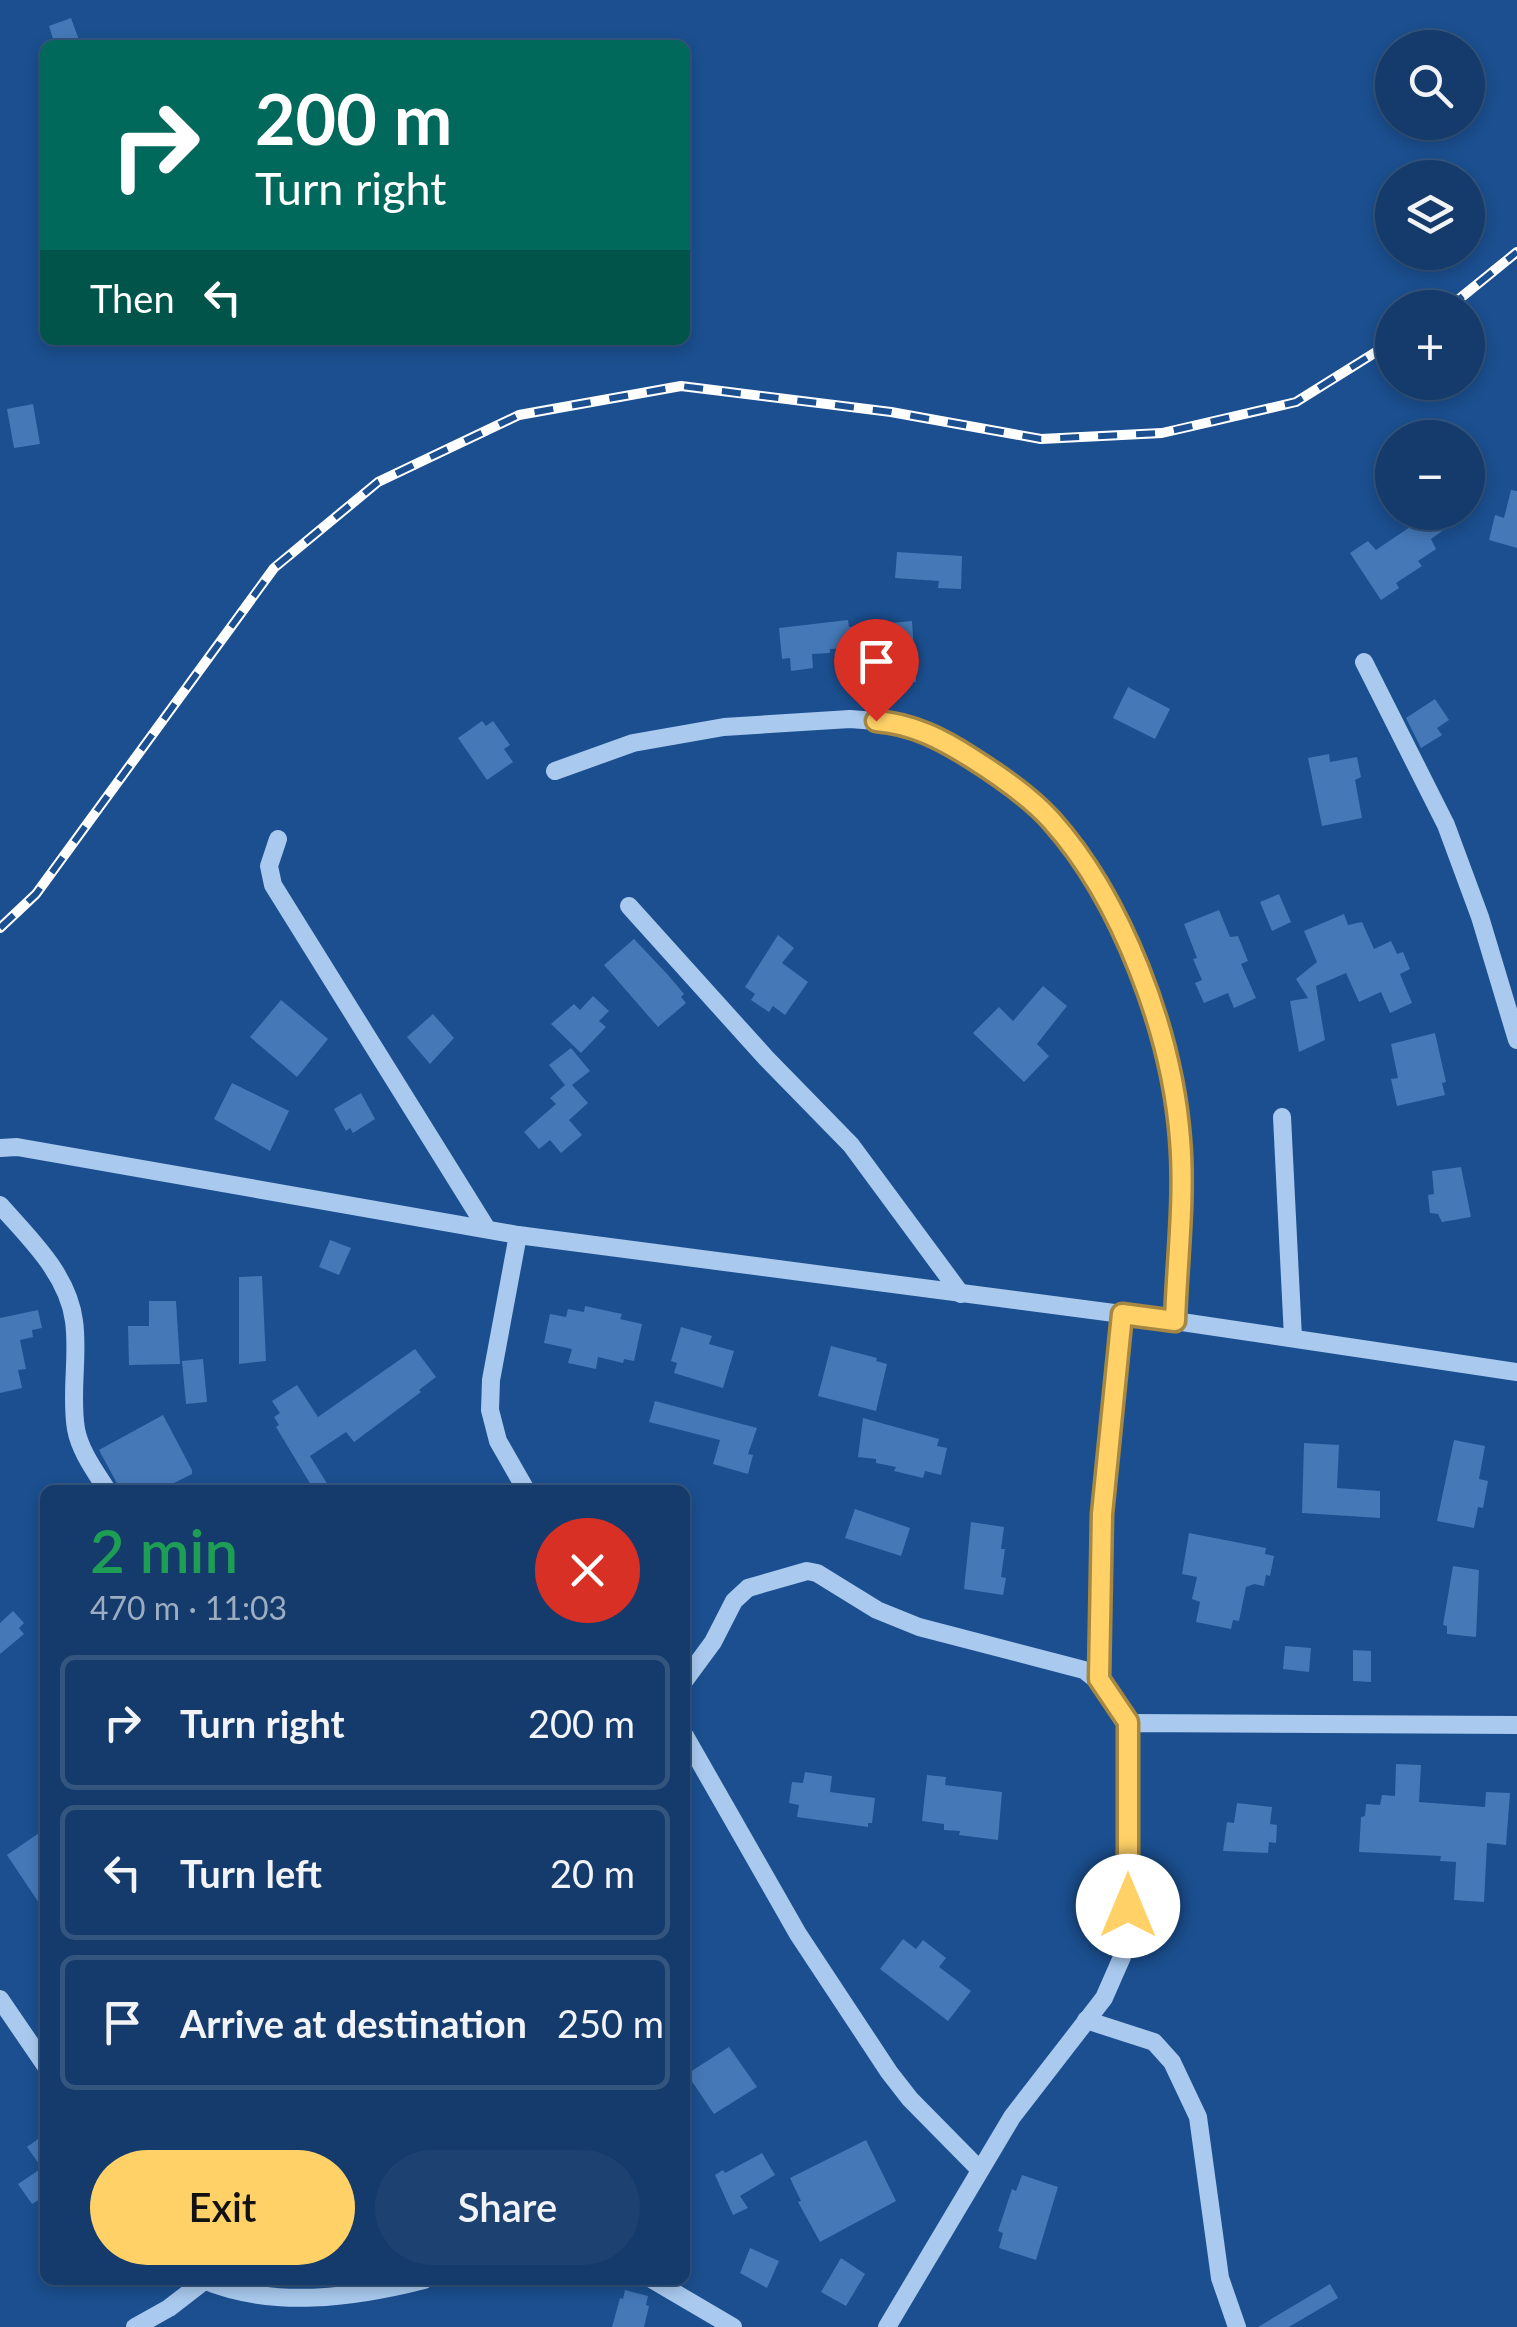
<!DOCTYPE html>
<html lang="en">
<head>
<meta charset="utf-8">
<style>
  body { margin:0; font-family:Lato,sans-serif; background:#1d4271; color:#f1f3f6; height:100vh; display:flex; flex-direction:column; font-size:38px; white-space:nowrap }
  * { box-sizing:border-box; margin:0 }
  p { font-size:32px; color:#9dadc1 }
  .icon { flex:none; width:55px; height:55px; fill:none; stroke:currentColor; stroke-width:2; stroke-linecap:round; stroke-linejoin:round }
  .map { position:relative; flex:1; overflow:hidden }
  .side { position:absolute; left:40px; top:1485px; width:650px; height:800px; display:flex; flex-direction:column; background:#143b6b; border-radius:15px; box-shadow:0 5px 15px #0003,0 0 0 2px #33557e }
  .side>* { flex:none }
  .guide { position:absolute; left:40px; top:40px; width:650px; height:305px; border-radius:15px; box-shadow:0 5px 15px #0003,0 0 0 2px #33557e; background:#00695c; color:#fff; overflow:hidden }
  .controls { position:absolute; left:1375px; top:30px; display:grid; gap:20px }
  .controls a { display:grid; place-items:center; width:110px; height:110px; border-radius:50%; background:#143b6b; box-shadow:0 5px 15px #0003,0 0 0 2px #33557e; font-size:50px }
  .pin { position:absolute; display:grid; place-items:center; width:85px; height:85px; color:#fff; margin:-102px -42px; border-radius:50% 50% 50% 0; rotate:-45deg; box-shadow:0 0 10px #0007 }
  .pin .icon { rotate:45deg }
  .me { position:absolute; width:110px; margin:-55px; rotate:0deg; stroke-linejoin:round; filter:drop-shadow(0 0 8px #0008) }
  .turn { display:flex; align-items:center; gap:35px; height:210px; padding:0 50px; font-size:45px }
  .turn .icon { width:130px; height:130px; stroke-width:2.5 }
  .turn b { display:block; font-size:70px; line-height:85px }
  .then { display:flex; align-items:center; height:95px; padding:0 50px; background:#0003; gap:20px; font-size:38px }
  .round { display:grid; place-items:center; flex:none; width:105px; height:105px; border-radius:52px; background:#1d4271 }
  .overview { display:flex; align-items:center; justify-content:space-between; height:170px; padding:0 50px }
  h1 { font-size:60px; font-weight:600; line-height:75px; color:#1e9e55 }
  .button { display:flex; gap:20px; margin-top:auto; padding:20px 50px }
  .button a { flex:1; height:115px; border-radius:60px; background:#ffd166; color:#111; font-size:40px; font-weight:600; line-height:115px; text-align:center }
  .button a+a { background:#1d4271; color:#f1f3f6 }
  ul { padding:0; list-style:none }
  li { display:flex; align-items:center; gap:30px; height:135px; margin:0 20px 15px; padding:0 30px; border:5px solid #33557e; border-radius:15px }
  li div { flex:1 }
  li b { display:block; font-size:38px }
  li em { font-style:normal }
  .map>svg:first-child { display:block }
</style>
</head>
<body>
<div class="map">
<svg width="1517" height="2327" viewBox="0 0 1517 2327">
  <rect width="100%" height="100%" fill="#1b4f8f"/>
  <g fill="#4478b7">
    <polygon points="71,18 79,40 55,45 49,26"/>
    <polygon points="33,404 40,444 14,448 7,409"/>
    <polygon points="1511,490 1517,491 1517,548 1489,540 1495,515 1504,518"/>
    <polygon points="1432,512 1445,529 1431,539 1436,549 1418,561 1422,566 1396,583 1399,588 1381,600 1350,553 1368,541 1376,550"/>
    <polygon points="897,552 962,556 961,589 938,588 939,581 895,578"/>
    <polygon points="848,620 849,627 912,621 916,682 883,685 879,646 830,649 830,653 812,654 813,668 791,671 790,658 782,659 779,628"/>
    <polygon points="1128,687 1170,709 1155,739 1113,718"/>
    <polygon points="1435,699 1449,720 1437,728 1442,735 1421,748 1406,718"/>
    <polygon points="482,721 486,726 493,721 510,745 504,749 513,762 487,780 458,738"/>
    <polygon points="1329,754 1330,762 1357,757 1361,777 1355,780 1362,818 1322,826 1308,758"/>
    <polygon points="1279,894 1291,922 1272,931 1260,902"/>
    <polygon points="1219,910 1230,937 1238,936 1248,961 1241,964 1256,998 1234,1008 1228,993 1204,1003 1195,983 1202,980 1193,959 1197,958 1184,924"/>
    <polygon points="1344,914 1348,925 1362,922 1374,949 1391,941 1397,954 1403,952 1410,969 1400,974 1412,1003 1390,1013 1381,992 1359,1002 1346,973 1316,986 1325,1040 1299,1052 1290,1001 1308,998 1296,979 1317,962 1304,931"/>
    <polygon points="778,935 794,948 782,963 808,982 785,1015 773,1006 769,1012 751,1000 755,994 745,987"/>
    <polygon points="634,939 668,975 684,994 681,997 686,1003 658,1027 604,965"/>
    <polygon points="1043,986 1067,1006 1037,1044 1049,1056 1024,1082 973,1033 999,1007 1013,1021"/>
    <polygon points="593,996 609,1011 599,1021 606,1027 581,1053 551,1024 574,1004 580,1010"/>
    <polygon points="281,1000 328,1039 297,1077 250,1037"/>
    <polygon points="433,1014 454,1038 430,1064 407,1037"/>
    <polygon points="1435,1033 1446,1082 1442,1083 1445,1095 1397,1106 1391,1079 1398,1078 1391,1044"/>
    <polygon points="571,1048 590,1071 572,1085 588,1103 569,1120 582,1135 561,1153 550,1140 539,1149 524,1132 556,1104 550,1098 565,1085 549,1065"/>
    <polygon points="232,1083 289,1111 270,1151 214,1119"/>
    <polygon points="361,1093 375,1119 353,1133 350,1128 346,1131 334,1109"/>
    <polygon points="1461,1167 1471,1217 1442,1222 1438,1214 1430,1213 1428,1195 1434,1194 1432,1171"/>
    <polygon points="330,1240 351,1248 339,1275 319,1267"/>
    <polygon points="262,1276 266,1361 239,1364 239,1277"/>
    <polygon points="149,1301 176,1301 180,1364 129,1365 128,1326 149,1326"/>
    <polygon points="585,1306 622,1314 620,1319 642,1324 634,1361 624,1359 623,1363 598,1357 596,1369 568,1363 572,1349 544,1343 550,1314 566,1317 568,1309 584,1312"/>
    <polygon points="38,1310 42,1328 32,1330 33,1337 20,1340 26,1369 18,1370 22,1388 0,1393 0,1318"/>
    <polygon points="681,1327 712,1336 709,1344 734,1351 723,1388 674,1373 677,1363 671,1361"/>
    <polygon points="831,1346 877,1358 876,1361 887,1364 876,1411 818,1396"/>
    <polygon points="415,1349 436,1377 419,1390 421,1392 354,1442 346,1432 310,1456 331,1490 314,1490 276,1427 279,1425 274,1417 280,1413 272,1401 297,1385 318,1417"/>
    <polygon points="203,1359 207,1402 186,1404 182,1361"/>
    <polygon points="655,1401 757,1428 748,1454 753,1455 748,1474 713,1464 720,1440 649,1422"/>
    <polygon points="163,1415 192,1470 192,1474 170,1485 172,1490 132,1490 129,1484 120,1489 99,1450"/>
    <polygon points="863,1418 939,1439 937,1446 947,1448 941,1475 925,1471 923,1478 894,1471 896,1467 876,1463 876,1459 858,1457"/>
    <polygon points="1454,1440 1485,1446 1479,1479 1488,1481 1483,1508 1478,1507 1474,1528 1437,1521"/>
    <polygon points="1304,1443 1339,1445 1337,1488 1380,1491 1380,1518 1302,1513"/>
    <polygon points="855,1509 910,1528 901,1556 845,1538"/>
    <polygon points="971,1522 1004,1527 1001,1549 1005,1549 1001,1577 1006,1578 1003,1595 964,1589"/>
    <polygon points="1189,1533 1266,1548 1265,1554 1274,1556 1270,1576 1266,1575 1264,1586 1254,1584 1246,1587 1239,1621 1233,1620 1231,1629 1196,1622 1200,1602 1192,1599 1197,1577 1182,1574"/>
    <polygon points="1453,1566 1479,1570 1476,1637 1447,1634 1447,1626 1443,1625"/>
    <polygon points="13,1611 24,1623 19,1628 24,1634 0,1654 0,1623"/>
    <polygon points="1285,1646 1311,1648 1309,1672 1283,1669"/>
    <polygon points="1353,1650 1371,1651 1371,1682 1353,1681"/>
    <polygon points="1396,1764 1421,1765 1419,1802 1485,1807 1486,1792 1510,1793 1506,1845 1487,1843 1484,1902 1454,1900 1456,1862 1440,1861 1441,1856 1359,1852 1361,1817 1365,1816 1366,1804 1380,1805 1382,1795 1395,1796"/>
    <polygon points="805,1772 832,1776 830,1792 875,1798 872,1823 868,1823 868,1827 797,1817 799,1805 789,1803 792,1782 803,1783"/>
    <polygon points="927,1775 946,1777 945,1785 1002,1792 998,1840 959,1835 960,1831 944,1830 944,1824 922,1821"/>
    <polygon points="1237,1803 1272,1807 1270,1824 1277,1825 1276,1843 1269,1842 1268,1853 1223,1851 1227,1822 1234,1823"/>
    <polygon points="45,1829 45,1912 7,1855"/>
    <polygon points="903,1939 916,1949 923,1940 946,1958 939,1967 971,1991 948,2021 880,1969"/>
    <polygon points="729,2047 757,2087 714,2114 687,2074"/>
    <polygon points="45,2134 45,2196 32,2204 18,2184 42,2168 27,2147"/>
    <polygon points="866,2140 896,2201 820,2242 798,2202 801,2201 790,2178"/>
    <polygon points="762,2153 775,2175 740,2196 748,2208 733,2215 715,2175 723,2170 725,2173"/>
    <polygon points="1022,2175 1058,2187 1036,2260 999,2248 1003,2233 998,2231 1012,2189 1016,2191"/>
    <polygon points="750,2248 779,2261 767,2288 740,2273"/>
    <polygon points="841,2258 865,2274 846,2306 821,2292"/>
    <polygon points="1330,2284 1338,2298 1289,2327 1258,2327"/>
    <polygon points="625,2290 648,2296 646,2305 649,2306 644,2327 612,2327 620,2298 623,2299"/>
  </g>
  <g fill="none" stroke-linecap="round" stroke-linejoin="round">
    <g stroke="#a9c9ee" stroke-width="18">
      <polyline points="1364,662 1446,825 1480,917 1517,1040"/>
      <polyline points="555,771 633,743 724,727 850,719 902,723 945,741 995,773 1050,819 1097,885 1126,938 1149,998 1172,1086 1181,1139 1175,1321"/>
      <polyline points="278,839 269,866 273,885 487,1229"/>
      <polyline points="629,906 766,1058 851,1145 961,1294"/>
      <polyline points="1282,1117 1293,1338"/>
      <polyline points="0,1148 17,1147 518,1235 1175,1321 1517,1372"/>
      <path d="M 0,1205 C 29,1238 68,1274 74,1321 C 79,1356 70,1393 76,1429 C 80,1451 95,1471 107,1490"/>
      <polyline points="518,1235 491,1380 490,1410 498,1441 526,1490"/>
      <polyline points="1099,1679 1102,1513 1121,1314"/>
      <polyline points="685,1680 713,1642 734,1601 748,1588 807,1571 817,1573 877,1610 919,1627 1084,1670 1108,1689 1129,1723"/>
      <polyline points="685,1736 798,1934 889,2072 910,2099 980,2170"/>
      <polyline points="0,1999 45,2065"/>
      <polyline points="1086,2020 1154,2042 1172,2062 1198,2117 1220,2278 1237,2327"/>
      <path d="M 203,2280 C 273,2309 353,2298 424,2280"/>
      <polyline points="653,2280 733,2327"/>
      <polyline points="135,2327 169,2308 204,2281"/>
      <polyline points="887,2327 1012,2117 1104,1998 1122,1957 1128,1906 1129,1723 1517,1725"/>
    </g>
    <defs>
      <g id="rail">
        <polyline points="1448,308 1517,252"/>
        <polyline points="0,928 36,894 274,568 378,482 519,415 681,386 891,412 1041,439 1162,433 1296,402 1392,342"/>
      </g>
    </defs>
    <use href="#rail" stroke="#fff" stroke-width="10"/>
    <use href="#rail" stroke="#1b4f8f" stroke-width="6" stroke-dasharray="19" stroke-linecap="butt"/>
  </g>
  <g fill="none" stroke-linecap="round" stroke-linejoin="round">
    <defs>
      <path id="route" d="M 876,721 C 913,724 942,739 973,759 C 1000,776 1030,797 1051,820 C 1122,899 1172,1033 1180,1139 C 1185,1198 1177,1261 1175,1321 L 1122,1314 L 1102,1514 L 1099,1679 L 1128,1722 L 1128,1906"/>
    </defs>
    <use href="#route" stroke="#a68842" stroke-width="25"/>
    <use href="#route" stroke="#ffd166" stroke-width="18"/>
  </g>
</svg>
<div class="controls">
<a><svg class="icon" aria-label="search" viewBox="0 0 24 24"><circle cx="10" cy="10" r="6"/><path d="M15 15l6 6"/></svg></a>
<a><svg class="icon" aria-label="layers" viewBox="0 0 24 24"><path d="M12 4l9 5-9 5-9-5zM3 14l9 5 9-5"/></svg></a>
<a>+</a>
<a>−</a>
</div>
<div class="pin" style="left:876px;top:721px;background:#d93025"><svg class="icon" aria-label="arrive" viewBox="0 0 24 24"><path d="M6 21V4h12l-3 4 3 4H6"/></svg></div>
<svg class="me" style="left:1128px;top:1906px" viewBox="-20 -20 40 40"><circle r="19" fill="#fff"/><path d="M0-13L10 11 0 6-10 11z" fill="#ffd166"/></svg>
<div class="guide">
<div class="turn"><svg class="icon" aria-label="right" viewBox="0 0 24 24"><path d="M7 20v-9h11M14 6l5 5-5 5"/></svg><div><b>200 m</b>Turn right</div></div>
<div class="then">Then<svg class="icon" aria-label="left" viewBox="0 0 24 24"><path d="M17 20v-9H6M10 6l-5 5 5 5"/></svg></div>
</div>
<section class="side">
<div class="overview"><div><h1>2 min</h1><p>470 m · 11:03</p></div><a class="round" style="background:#d93025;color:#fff"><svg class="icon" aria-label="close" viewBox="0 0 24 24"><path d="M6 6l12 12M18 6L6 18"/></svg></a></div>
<ul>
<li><svg class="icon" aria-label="right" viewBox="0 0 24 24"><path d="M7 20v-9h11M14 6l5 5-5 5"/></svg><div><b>Turn right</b></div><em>200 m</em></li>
<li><svg class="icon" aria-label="left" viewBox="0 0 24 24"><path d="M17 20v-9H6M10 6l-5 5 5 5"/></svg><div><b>Turn left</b></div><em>20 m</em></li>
<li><svg class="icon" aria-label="arrive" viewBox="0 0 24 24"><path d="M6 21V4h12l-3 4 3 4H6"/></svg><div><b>Arrive at destination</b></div><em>250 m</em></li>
</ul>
<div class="button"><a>Exit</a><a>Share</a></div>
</section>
</div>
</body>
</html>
